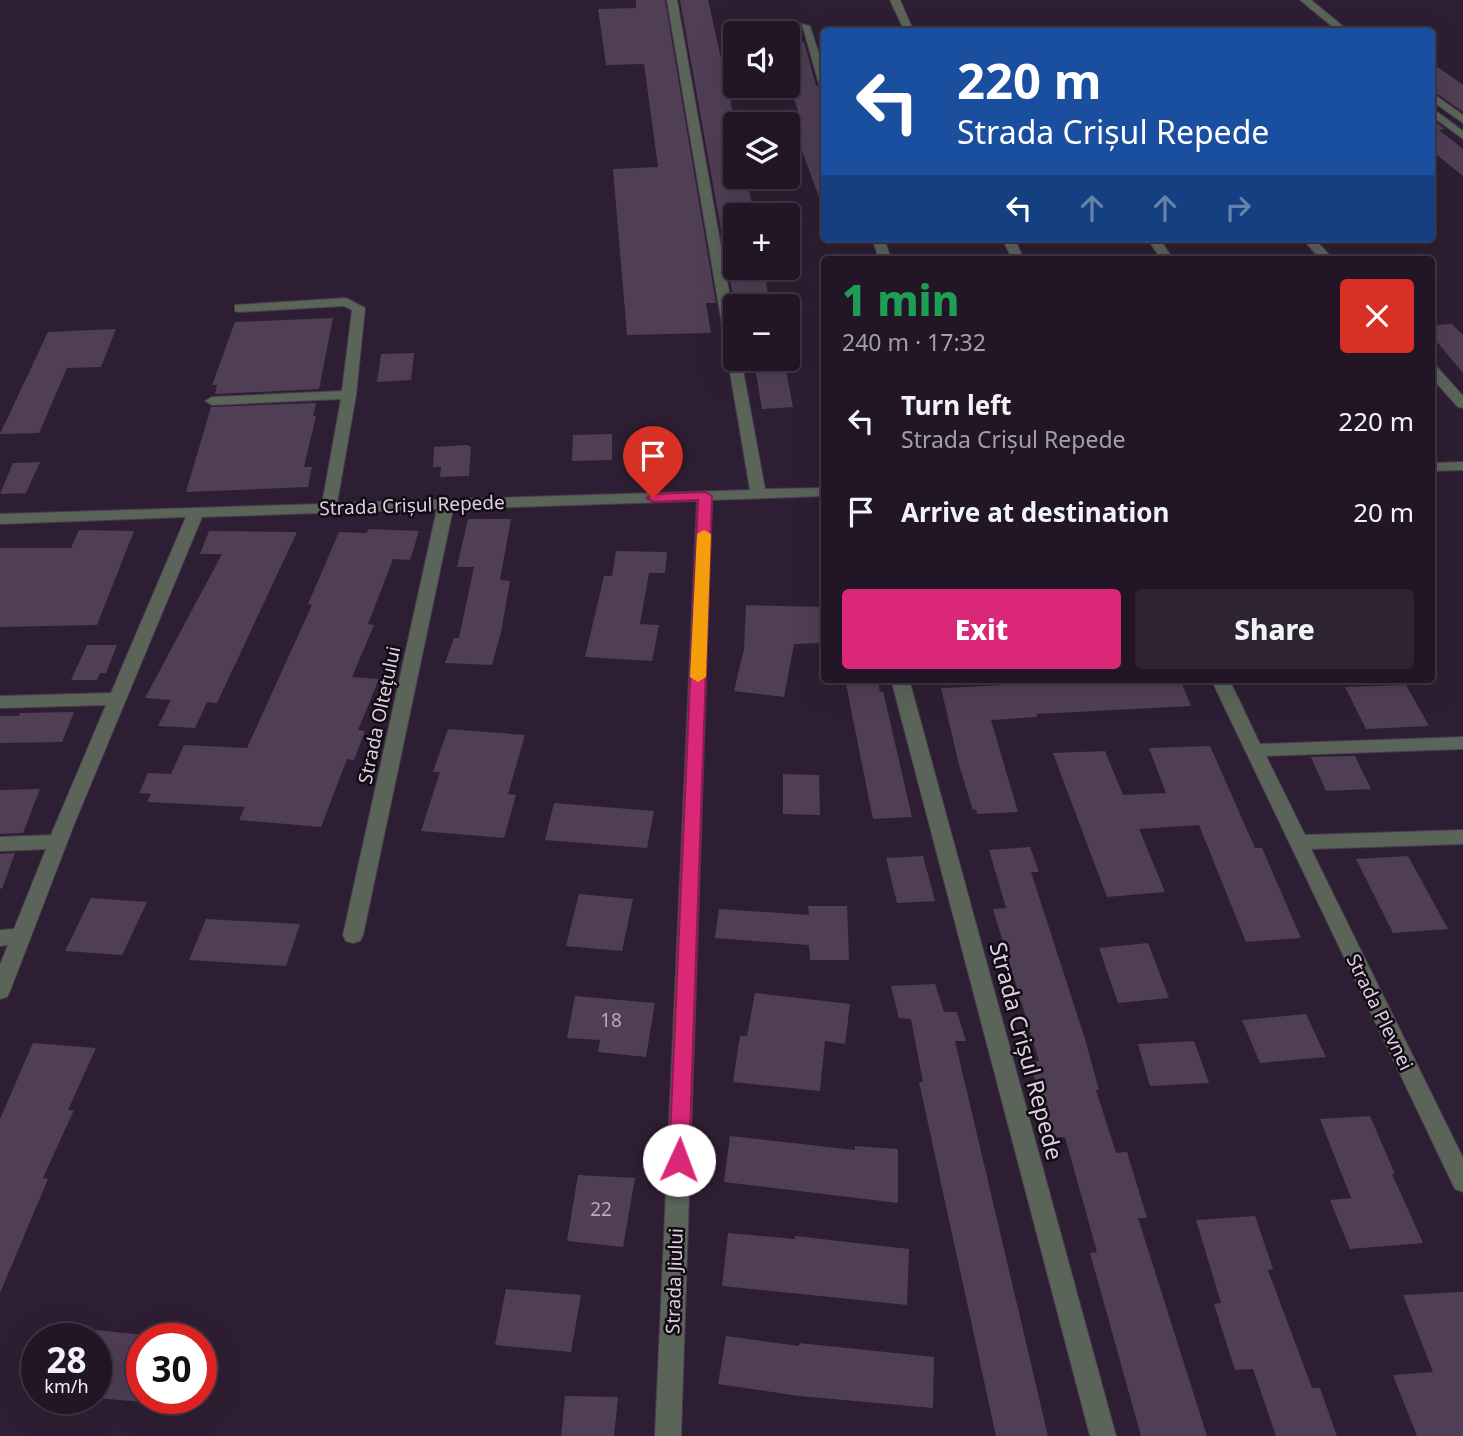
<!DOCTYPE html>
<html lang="en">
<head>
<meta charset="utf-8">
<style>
  body { margin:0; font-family:"Noto Sans",sans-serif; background:#2e2332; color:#f1f3f6; height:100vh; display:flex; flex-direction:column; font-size:26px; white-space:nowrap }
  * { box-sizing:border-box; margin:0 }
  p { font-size:23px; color:#a29fa7 }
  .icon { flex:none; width:38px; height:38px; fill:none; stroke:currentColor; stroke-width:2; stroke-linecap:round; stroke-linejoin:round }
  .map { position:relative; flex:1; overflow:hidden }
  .sheet { position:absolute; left:821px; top:256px; width:614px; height:427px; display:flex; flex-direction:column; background:#221626; border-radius:7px; box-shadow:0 7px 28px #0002,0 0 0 2px #3f3543 }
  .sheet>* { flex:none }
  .banner { position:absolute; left:821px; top:28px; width:614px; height:214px; border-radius:7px; box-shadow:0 7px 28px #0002,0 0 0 2px #3f3543; background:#1a4fa0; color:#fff; overflow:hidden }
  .controls { position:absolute; left:723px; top:21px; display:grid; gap:14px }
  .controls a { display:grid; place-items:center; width:77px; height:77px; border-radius:7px; background:#221626; box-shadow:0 7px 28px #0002,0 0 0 2px #3f3543; font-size:35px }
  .speed { position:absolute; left:21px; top:1323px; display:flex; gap:14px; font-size:35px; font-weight:700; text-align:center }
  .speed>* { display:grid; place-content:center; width:91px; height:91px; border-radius:50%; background:#221626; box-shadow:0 7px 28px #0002,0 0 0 2px #3f3543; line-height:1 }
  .speed small { font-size:18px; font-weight:400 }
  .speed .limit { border:10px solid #d22; background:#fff; color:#111 }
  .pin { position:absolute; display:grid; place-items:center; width:60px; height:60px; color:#fff; margin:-72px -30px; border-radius:50% 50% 50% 0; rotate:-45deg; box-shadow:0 0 7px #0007 }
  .pin .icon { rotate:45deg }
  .me { position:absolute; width:77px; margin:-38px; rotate:2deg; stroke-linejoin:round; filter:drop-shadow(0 0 5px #0008) }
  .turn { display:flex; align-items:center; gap:24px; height:147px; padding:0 21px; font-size:32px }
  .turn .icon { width:91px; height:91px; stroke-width:2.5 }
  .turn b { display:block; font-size:49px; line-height:60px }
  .lanes { display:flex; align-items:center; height:66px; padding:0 21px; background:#0003; justify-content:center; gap:35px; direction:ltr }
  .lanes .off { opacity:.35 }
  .round { display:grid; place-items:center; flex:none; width:74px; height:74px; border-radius:7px; background:#2e2332 }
  .head { display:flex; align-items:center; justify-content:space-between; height:119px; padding:0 21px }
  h1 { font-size:42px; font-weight:800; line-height:52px; color:#1e9e55 }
  .cta { display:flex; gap:14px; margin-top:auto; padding:14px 21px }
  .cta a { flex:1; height:80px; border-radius:7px; background:#db2777; color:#fff; font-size:28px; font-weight:800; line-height:80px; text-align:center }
  .cta a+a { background:#2e2332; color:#f1f3f6 }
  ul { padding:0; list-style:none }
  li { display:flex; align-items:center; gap:21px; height:91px; padding:0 21px }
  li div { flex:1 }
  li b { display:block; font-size:26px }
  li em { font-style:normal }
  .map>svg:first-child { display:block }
</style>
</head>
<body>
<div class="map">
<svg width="1463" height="1436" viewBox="0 0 1463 1436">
  <rect width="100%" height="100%" fill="#2e1e33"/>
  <g fill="#503e55">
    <polygon points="636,0 665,0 716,303 706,303 711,333 627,335 613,169 658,167 644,64 606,65 598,9 636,8"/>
    <polygon points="680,0 708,0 709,4 735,122 735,177 747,177 753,212 735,212 735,268 764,268 769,301 734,302"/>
    <polygon points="804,42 816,85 824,90 824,205 822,205 788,113 798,111 788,80 788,43"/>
    <polygon points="1432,63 1463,85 1463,112 1432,90"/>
    <polygon points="1432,119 1445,129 1439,130 1463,149 1463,176 1432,151"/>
    <polygon points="333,318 319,389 215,394 217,385 212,385 235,322"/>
    <polygon points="1452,324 1463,335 1463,373 1432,336 1432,325"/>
    <polygon points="116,329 101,367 67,368 39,433 0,434 48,332"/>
    <polygon points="414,353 411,380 377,382 381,354"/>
    <polygon points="784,360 793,407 762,409 754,361"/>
    <polygon points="316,403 313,416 316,416 304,467 312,467 308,487 186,492 211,407"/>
    <polygon points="612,434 612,460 572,461 573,435"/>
    <polygon points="467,445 471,447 469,476 440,477 441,467 433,467 434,447"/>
    <polygon points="40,462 26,493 0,494 13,463"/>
    <polygon points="468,519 511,519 500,580 510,581 501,632 492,665 445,663 454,638 459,638 474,567 457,567"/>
    <polygon points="368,529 419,531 410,560 393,559 368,624 374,625 352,677 379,679 358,730 365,731 354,760 347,759 321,827 239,820 245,807 147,802 151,794 139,793 148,773 171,774 184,745 247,748 312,605 308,604 339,532 367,533"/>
    <polygon points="79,530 134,531 97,625 0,627 0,548 71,548"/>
    <polygon points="209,531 297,532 217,703 207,702 195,728 158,726 171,700 145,698 222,554 200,554"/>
    <polygon points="616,551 667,552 665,573 649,573 640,624 659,625 652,661 585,657 604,576 612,576"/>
    <polygon points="746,605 824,607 824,643 794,644 784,697 734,691 744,649"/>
    <polygon points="87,645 117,645 106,673 100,673 97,680 71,680"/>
    <polygon points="845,679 877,679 880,692 883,691 912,817 873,819"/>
    <polygon points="1006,679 1180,679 1191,706 1037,714 1037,717 991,720 1018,812 977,814 976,809 973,810 959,765 941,688 1008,685"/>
    <polygon points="1406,685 1429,726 1366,729 1345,687"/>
    <polygon points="74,712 62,742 0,743 0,716 19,716 20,713"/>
    <polygon points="448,729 525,735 508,794 516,795 504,838 421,831 440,772 433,772"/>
    <polygon points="1210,746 1255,848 1262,848 1301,938 1246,942 1199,825 1139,829 1165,892 1107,897 1053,753 1105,751 1123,795 1166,793 1149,748"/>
    <polygon points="1355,756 1371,789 1326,791 1311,757"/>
    <polygon points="783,774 819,775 820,815 783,814"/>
    <polygon points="40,789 23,833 0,834 0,790"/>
    <polygon points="554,803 654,811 647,848 545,840"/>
    <polygon points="1030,847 1039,872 1031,872 1085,1039 1099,1090 1096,1090 1116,1153 1127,1152 1147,1218 1138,1218 1207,1436 1141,1436 1090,1253 1097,1252 1065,1137 1052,1138 1030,1062 1039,1061 993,909 1006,908 989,850"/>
    <polygon points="15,853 2,889 0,888 0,854"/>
    <polygon points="923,856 935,901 897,903 886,858"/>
    <polygon points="1408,856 1448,929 1393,933 1356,859"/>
    <polygon points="579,894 633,899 622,951 566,946"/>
    <polygon points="91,898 147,902 122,955 65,951"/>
    <polygon points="808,906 847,906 849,960 810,960 809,945 715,938 719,909 809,915"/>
    <polygon points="206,919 300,924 286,966 189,960"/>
    <polygon points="1148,943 1169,998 1118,1003 1099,948"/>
    <polygon points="935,984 944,1012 957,1012 966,1041 955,1041 1048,1436 996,1436 919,1082 923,1082 911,1019 899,1018 891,986"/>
    <polygon points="755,993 850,1004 845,1044 825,1041 820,1091 733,1082 740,1036 747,1036"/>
    <polygon points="575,996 655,1003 646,1057 598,1052 600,1040 567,1038"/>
    <polygon points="1306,1014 1326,1057 1260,1063 1242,1020"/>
    <polygon points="1194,1041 1209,1083 1150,1086 1138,1044"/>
    <polygon points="33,1043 96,1048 68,1110 74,1110 43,1178 48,1179 0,1293 0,1119"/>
    <polygon points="1370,1116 1395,1174 1392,1174 1423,1243 1350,1249 1330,1200 1351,1198 1320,1119"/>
    <polygon points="730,1136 855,1150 855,1146 898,1149 898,1203 724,1182"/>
    <polygon points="578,1175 635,1178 623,1247 567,1241"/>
    <polygon points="1255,1216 1273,1269 1268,1270 1312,1388 1320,1388 1337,1436 1276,1436 1253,1369 1235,1370 1214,1304 1221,1303 1196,1220"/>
    <polygon points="728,1233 795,1239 795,1236 909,1249 907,1305 722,1286"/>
    <polygon points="506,1289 581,1295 571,1352 495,1345"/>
    <polygon points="1463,1292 1463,1436 1417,1436 1393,1375 1433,1372 1403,1295"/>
    <polygon points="96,1330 142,1335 142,1402 96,1398"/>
    <polygon points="726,1336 799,1346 799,1343 934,1357 933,1408 799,1396 718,1384"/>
    <polygon points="565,1396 618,1397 614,1436 561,1436"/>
  </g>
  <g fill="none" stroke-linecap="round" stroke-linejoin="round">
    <defs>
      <g id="minor">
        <polygon points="667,0 677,0 735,325 735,359 741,359 765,489 824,488 824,496 712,500 681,1436 655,1436 697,501 453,509 363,935 360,941 353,943 346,941 343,935 437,509 202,517 75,822 10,991 7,997 0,999 0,965 8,945 0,946 0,930 14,929 46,849 0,851 0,837 51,835 106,705 0,708 0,696 111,693 186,517 0,524 0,514 322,504 341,399 212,405 205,401 212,397 342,391 352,310 344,306 239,312 235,311 235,305 346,298 365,308 356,395 337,503 750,490"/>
        <polygon points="890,0 900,0 914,32 905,32"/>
        <polygon points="1300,0 1311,0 1350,32 1339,32"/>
        <polygon points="802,24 810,26 824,70 824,87 819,84"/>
        <polygon points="1432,93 1463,115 1463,123 1432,101"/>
        <polygon points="1432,108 1463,131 1463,139 1432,116"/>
        <polygon points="872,238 884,238 891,259 879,259"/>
        <polygon points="1002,238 1014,238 1024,259 1012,259"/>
        <polygon points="1147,238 1159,238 1173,259 1161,259"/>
        <polygon points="1302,238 1314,238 1333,259 1320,259"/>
        <polygon points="1432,366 1437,367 1463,396 1463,408 1458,407 1432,378"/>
        <polygon points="1463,462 1463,470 1432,471 1432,463"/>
        <polygon points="891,679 909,679 1116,1436 1090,1436"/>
        <polygon points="1211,679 1229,679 1260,744 1463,737 1463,749 1266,756 1305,835 1463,830 1463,844 1311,849 1463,1158 1463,1192 1455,1189"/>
      </g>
    </defs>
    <use href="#minor" stroke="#4a3b4f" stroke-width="2"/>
    <use href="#minor" fill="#5a6459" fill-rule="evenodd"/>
  </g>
  <polygon fill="#db2777" stroke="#8e194d" stroke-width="2" points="705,492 712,496 689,1160 686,1166 679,1169 672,1166 669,1160 698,500 653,502 647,498 653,494"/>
  <polygon fill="#f59e0b" points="704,530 711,534 706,677 698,682 690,677 697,534"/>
  <g text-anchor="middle" stroke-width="5" stroke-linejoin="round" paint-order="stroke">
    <g font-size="19" fill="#dcd1df" stroke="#120b14">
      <text transform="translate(412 505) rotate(-2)" y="7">Strada Crișul Repede</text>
      <text transform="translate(379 715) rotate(-78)" y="7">Strada Oltețului</text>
      <text transform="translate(1380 1012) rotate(64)" y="7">Strada Plevnei</text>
      <text transform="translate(674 1281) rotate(-88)" y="7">Strada Jiului</text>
    </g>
    <g font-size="19" fill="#b9acbc">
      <text x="611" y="1027">18</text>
      <text x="601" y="1216">22</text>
    </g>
    <g font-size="23" fill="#dcd1df" stroke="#120b14">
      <text transform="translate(1026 1051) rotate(75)" y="8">Strada Crișul Repede</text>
    </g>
  </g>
</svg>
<div class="controls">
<a><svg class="icon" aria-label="sound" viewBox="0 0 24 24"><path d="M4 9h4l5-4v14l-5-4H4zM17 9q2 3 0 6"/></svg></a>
<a><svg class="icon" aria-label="layers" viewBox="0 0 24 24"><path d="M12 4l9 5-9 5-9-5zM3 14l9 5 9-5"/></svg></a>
<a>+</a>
<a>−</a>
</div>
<div class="speed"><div>28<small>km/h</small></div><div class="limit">30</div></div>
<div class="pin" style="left:653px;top:498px;background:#d93025"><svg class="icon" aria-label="arrive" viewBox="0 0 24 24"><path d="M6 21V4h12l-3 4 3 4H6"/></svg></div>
<svg class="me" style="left:679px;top:1160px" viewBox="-20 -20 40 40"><circle r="19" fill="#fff"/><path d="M0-13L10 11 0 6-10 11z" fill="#db2777"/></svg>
<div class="banner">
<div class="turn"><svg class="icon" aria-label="left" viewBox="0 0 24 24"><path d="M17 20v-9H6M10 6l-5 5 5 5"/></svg><div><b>220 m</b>Strada Crișul Repede</div></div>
<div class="lanes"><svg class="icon" aria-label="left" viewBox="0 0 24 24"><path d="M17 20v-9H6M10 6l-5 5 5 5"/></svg><svg class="icon off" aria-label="ahead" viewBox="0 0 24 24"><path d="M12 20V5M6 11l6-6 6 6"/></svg><svg class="icon off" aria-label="ahead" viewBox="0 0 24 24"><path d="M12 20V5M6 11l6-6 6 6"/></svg><svg class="icon off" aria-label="right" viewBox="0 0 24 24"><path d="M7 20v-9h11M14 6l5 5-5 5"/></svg></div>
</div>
<section class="sheet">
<div class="head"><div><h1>1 min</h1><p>240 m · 17:32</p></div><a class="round" style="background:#d93025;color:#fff"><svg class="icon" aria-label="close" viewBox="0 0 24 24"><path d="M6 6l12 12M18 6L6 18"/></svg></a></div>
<ul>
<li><svg class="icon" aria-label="left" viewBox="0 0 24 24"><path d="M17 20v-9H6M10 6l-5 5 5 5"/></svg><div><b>Turn left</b><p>Strada Crișul Repede</p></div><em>220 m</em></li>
<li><svg class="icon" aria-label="arrive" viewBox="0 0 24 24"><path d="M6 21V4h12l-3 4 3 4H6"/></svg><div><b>Arrive at destination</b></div><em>20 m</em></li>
</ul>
<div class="cta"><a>Exit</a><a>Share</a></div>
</section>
</div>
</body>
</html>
